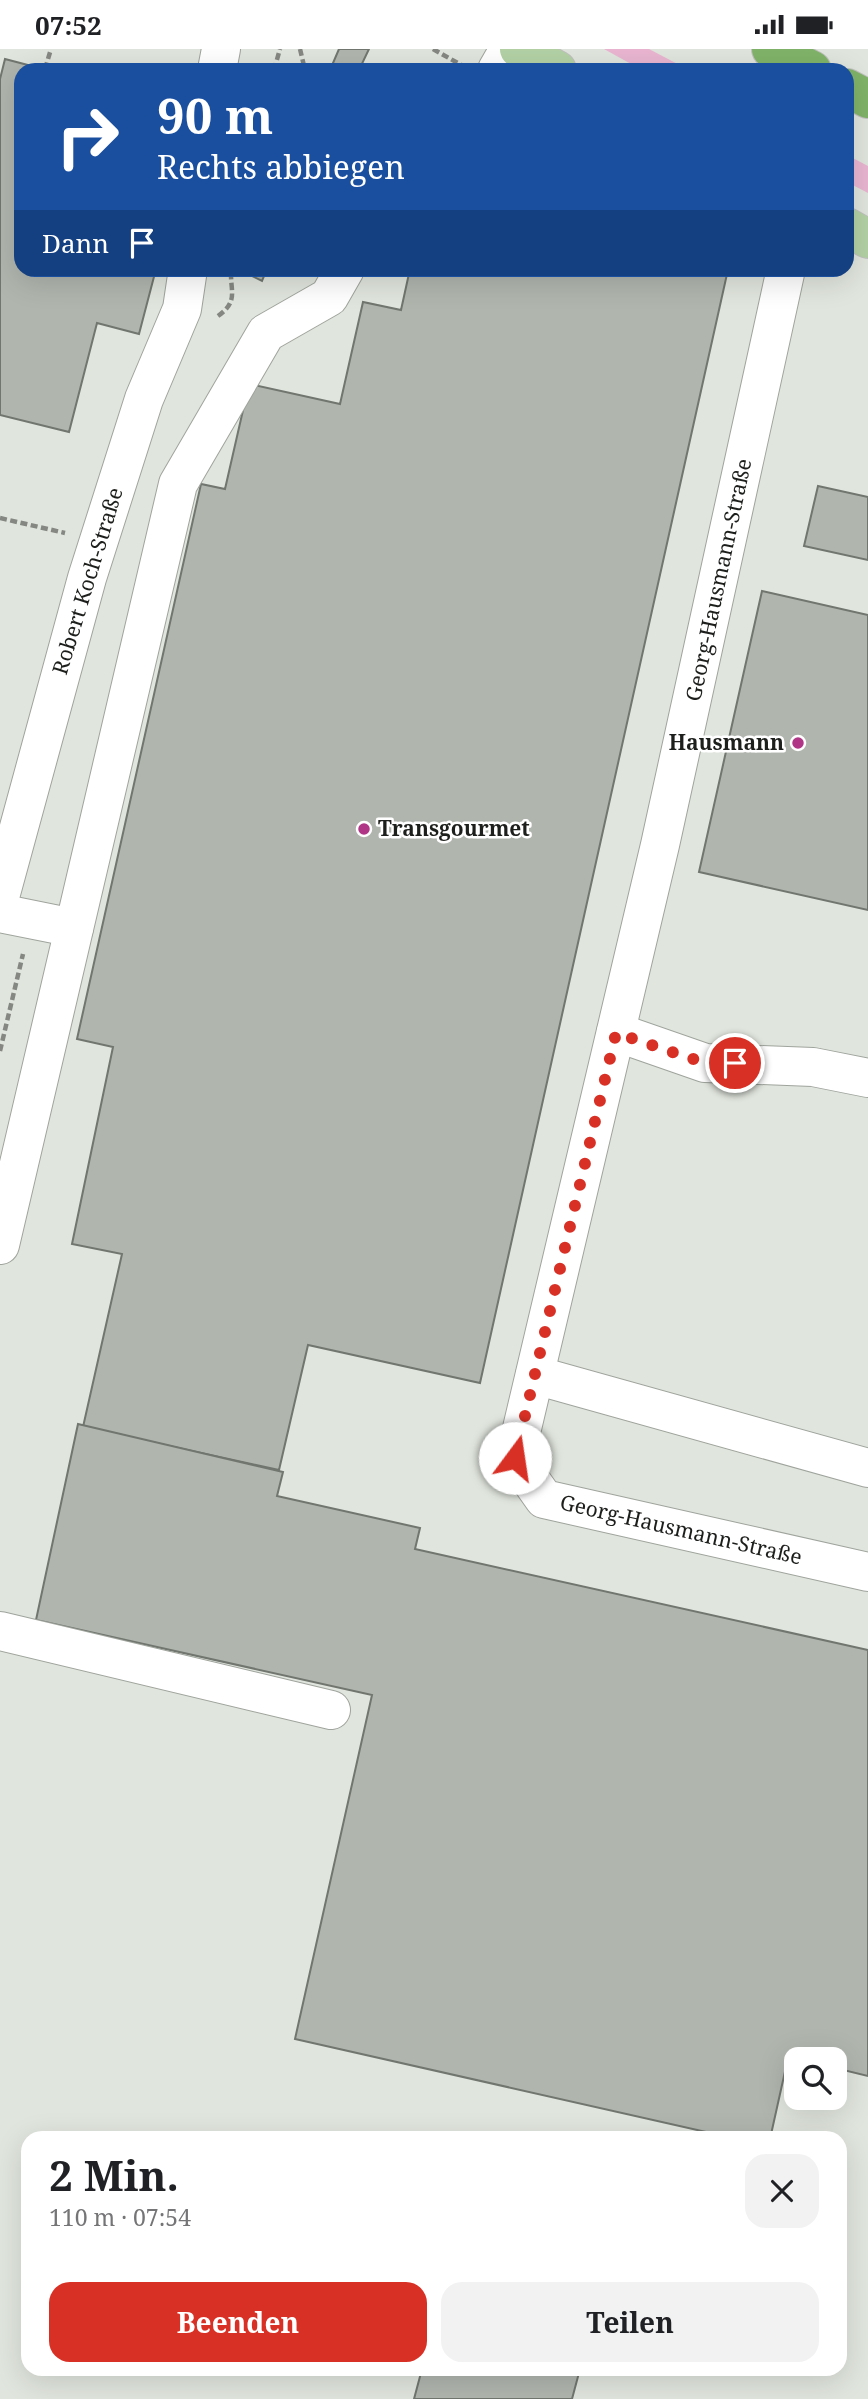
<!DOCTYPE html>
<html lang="de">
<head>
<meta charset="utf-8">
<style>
  body { margin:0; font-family:"Noto Serif",serif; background:#f2f2f2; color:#202124; height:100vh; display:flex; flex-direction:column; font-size:26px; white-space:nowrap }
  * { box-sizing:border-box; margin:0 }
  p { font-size:23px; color:#757577 }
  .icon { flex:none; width:38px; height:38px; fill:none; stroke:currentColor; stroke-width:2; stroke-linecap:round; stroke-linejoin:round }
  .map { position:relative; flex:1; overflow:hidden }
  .panel { position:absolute; left:21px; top:2082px; width:826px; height:245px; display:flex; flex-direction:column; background:#fff; border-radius:21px; box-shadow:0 7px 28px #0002 }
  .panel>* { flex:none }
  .top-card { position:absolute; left:14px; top:14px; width:840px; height:214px; border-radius:21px; box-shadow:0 7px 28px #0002; background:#1a4fa0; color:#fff; overflow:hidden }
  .fabs { position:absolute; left:784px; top:1998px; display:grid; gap:14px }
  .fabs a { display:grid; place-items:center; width:63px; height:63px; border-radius:14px; background:#fff; box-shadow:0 7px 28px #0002; font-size:35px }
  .pin { position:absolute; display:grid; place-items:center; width:60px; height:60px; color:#fff; margin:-30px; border:4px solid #fff; border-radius:50%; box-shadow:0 2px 7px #0007 }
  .me { position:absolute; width:77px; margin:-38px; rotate:14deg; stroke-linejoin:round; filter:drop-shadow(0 0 5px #0008) }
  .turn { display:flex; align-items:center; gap:24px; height:147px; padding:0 28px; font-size:32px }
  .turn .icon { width:91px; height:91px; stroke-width:2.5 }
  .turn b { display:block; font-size:49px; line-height:60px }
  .then { display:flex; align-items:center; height:66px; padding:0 28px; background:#0003; gap:14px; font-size:26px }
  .round { display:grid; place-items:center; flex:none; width:74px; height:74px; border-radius:21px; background:#f2f2f2 }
  .head { display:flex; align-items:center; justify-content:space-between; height:119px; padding:0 28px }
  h1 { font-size:42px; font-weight:700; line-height:52px }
  .cta { display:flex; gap:14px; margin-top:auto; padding:14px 28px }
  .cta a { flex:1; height:80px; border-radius:21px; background:#d93025; color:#fff; font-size:28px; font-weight:700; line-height:80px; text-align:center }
  .cta a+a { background:#f2f2f2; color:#202124 }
  .status { display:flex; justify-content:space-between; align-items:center; height:49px; padding:0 35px; background:#fff; direction:ltr }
  .status svg { height:19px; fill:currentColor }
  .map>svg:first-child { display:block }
</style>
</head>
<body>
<div class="status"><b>07:52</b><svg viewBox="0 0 49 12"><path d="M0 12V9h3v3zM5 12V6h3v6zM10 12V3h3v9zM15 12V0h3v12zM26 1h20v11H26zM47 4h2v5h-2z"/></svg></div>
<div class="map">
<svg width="868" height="2350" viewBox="0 0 868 2350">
  <rect width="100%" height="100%" fill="#e0e5dd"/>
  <g fill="#e9b5d1">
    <polygon points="604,0 649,0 689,21 642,21"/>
    <polygon points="847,106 868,117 868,144 847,133"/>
  </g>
  <g fill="#b0b5ae" stroke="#71766f" stroke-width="2">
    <polygon points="339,0 369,0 359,21 330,21"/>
    <polygon points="5,10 47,21 21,21 21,220 156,220 139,285 97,274 69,383 0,366 0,30"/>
    <polygon points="238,220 267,220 262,232"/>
    <polygon points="410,220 705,220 727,225 480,1334 308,1296 279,1421 83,1378 122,1205 72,1195 113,998 77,990 201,435 225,440 249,335 340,355 363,253 401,261"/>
    <polygon points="818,437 868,448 868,511 804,497"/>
    <polygon points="762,542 868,566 868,861 699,823"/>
    <polygon points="78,1375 283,1423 277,1447 420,1479 415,1500 868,1601 868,2027 835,2019 835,2011 788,2009 770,2090 737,2090 295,1990 372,1646 36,1571"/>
    <polygon points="422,2320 580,2320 572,2350 414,2350"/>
  </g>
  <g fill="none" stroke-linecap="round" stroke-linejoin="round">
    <defs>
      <g id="minor">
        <polyline points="217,21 221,0"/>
        <polyline points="497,21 509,0"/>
        <polyline points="786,220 660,796 515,1409 544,1450 868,1523"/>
        <polyline points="0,848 87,529 144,350 182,260 188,220"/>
        <polyline points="0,864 74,879"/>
        <polyline points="616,983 705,1014 813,1018 868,1029"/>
        <polyline points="0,1196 178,435 266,284 329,248 345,220"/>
        <polyline points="535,1326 868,1419"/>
        <polyline points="0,1582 331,1661"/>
      </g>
      <g id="major">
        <polyline points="519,0 557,21"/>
        <polyline points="847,178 868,190"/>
      </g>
      <g id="highway">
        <polyline points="771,0 812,21"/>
        <polyline points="847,39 868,50"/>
      </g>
    </defs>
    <use href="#minor" stroke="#9fa49c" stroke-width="40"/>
    <use href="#major" stroke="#c0c0bf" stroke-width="40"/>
    <use href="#highway" stroke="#c0c0bf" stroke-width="40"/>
    <g stroke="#848782" stroke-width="4.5" stroke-dasharray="7 3.5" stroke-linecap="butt">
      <polyline points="300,0 305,21"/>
      <polyline points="433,0 463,17"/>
      <polyline points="45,20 51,0"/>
      <polyline points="274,21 280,0"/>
      <path d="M 218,267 C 239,252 230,243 231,220"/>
      <polyline points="0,469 65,484"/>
      <polyline points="0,1002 23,905"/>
    </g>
    <use href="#minor" stroke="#fff" stroke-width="38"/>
    <use href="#major" stroke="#b3d1a5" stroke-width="38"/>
    <use href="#highway" stroke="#81b369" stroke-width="38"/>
  </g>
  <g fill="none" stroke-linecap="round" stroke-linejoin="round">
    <polyline stroke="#d93025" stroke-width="12" stroke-dasharray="0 21.6" points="515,1409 616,984 705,1014 735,1014"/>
  </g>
  <g fill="#b13586" stroke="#fff" stroke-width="2.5">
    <circle cx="798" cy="694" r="7"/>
    <circle cx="364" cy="780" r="7"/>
  </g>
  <g text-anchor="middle" stroke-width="5" stroke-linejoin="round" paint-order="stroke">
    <g font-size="21" fill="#1d1f1c" stroke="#fff">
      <text transform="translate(719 531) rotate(-78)" y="7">Georg-Hausmann-Straße</text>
      <text transform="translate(88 532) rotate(-73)" y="7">Robert Koch-Straße</text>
      <text transform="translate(681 1481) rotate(13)" y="7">Georg-Hausmann-Straße</text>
    </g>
    <g font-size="21" font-weight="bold" fill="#1d1f1c" stroke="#fff" text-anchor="end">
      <text x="784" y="701">Hausmann</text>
      <text x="378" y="787" text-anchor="start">Transgourmet</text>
    </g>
  </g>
</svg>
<div class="fabs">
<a><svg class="icon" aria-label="search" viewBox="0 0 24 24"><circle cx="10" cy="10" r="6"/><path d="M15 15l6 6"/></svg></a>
</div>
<div class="pin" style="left:735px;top:1014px;background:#d93025"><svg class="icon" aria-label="arrive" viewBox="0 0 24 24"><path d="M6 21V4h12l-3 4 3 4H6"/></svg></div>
<svg class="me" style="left:515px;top:1409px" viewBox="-20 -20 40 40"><circle r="19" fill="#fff"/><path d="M0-13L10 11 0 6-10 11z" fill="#d93025"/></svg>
<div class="top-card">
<div class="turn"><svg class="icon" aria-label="right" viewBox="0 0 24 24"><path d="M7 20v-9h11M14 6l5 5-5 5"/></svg><div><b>90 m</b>Rechts abbiegen</div></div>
<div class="then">Dann<svg class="icon" aria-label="arrive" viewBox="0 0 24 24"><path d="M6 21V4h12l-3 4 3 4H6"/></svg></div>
</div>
<section class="panel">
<div class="head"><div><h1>2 Min.</h1><p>110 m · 07:54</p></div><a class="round"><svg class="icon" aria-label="close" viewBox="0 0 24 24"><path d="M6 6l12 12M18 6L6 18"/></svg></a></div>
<div class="cta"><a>Beenden</a><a>Teilen</a></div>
</section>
</div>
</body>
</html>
